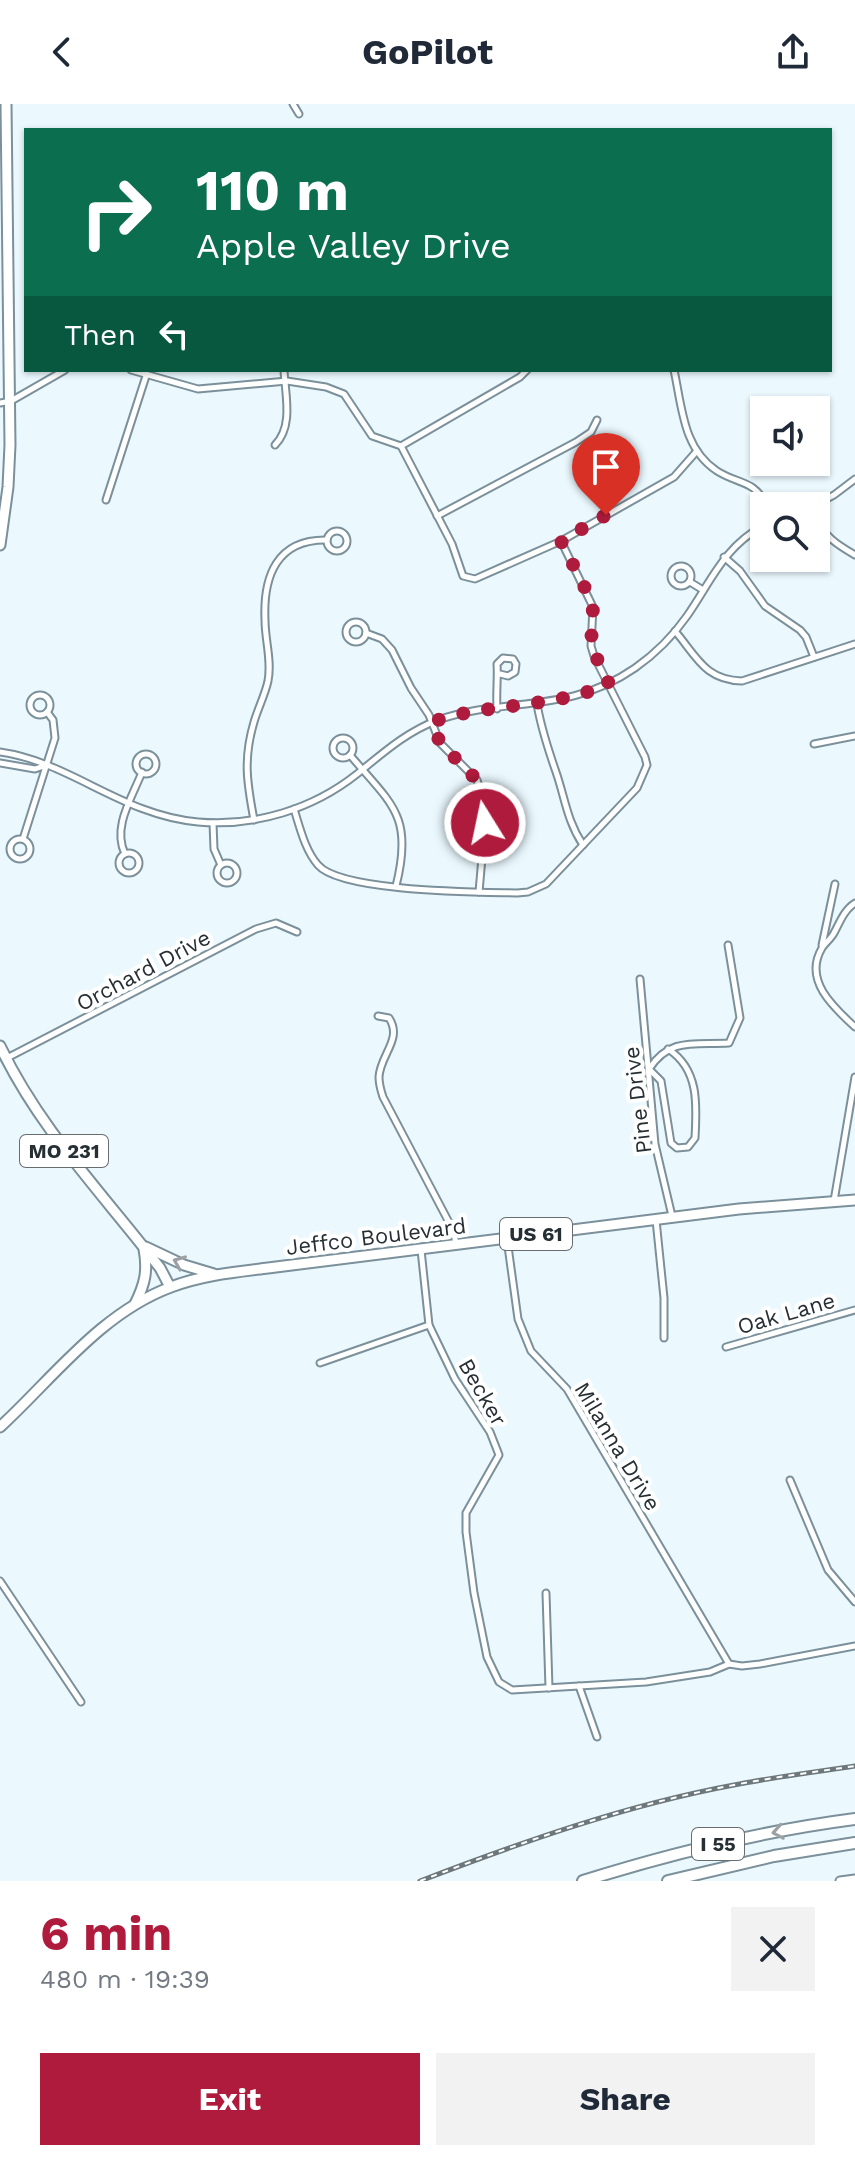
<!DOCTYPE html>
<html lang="en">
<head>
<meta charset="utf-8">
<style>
  body { margin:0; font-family:"Work Sans",sans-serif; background:#f2f2f3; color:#1f2937; height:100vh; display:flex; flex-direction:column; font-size:30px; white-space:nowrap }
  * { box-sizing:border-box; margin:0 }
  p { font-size:26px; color:#747a83 }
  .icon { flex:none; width:44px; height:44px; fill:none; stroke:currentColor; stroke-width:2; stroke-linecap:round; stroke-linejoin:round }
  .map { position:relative; height:1777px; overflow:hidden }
  .details { display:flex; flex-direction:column; background:#fff; flex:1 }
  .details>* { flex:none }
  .banner { position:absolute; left:24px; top:24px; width:808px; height:244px; border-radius:0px; box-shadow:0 2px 6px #0004; background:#0b6e4f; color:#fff; overflow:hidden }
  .fabs { position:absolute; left:750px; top:292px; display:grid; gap:16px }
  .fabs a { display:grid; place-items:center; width:80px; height:80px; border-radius:0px; background:#fff; box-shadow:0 2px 6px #0004; font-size:40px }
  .pin { position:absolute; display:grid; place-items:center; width:68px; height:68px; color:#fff; margin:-82px -34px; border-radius:50% 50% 50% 0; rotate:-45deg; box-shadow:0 0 8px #0007 }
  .pin .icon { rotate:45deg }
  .me { position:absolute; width:88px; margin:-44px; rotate:350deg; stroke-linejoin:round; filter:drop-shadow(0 0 6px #0008) }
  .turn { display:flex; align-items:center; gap:28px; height:168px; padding:0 40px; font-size:36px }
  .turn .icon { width:104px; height:104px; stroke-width:2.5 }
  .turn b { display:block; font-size:56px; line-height:68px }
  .then { display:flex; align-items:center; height:76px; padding:0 40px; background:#0003; gap:16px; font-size:30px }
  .round { display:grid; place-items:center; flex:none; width:84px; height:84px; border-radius:0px; background:#f2f2f3 }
  .summary { display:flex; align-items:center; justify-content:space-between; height:136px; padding:0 40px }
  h1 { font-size:48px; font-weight:700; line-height:60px; color:#af1b3c }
  .cta { display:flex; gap:16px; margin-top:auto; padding:16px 40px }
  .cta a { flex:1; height:92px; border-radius:0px; background:#af1b3c; color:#fff; font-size:32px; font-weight:700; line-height:92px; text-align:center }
  .cta a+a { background:#f2f2f3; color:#1f2937 }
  header { display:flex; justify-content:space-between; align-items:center; height:104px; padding:0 40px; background:#fff; font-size:36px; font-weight:700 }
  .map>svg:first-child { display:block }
</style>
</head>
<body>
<header><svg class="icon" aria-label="back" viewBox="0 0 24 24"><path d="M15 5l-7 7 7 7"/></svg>GoPilot<svg class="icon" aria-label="share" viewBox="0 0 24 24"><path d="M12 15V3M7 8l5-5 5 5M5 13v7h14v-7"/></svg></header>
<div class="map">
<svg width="855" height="1777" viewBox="0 0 855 1777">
  <rect width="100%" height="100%" fill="#ebf9ff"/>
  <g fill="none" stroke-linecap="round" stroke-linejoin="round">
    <defs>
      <g id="minor">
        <polyline points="293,0 299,10"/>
        <polyline points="131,266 198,285 287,277 326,283 344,290 372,332 401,342 452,440 463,472 475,475 561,437 674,373 696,348"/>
        <path d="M 674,266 C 682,303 683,345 717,367 C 739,381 754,375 767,402"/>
        <polyline points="0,299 11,297 65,266"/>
        <path d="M 275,341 C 294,322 285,290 284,266"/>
        <polyline points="401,342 520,273 527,266"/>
        <polyline points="106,396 146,272"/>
        <polyline points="813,402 834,391 855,375"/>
        <polyline points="437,412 576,338 591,328 597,316"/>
        <path d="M 816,413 C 825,433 836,440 855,451"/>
        <circle cx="337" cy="437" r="10"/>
        <polyline points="724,453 740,467 765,502 800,526 806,533 814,553"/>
        <circle cx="681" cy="472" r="10"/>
        <polyline points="690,478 703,486"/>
        <circle cx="356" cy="528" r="10"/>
        <path d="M 675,527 C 697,553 705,576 742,577 L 855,540"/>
        <polyline points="366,529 382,535 392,546 411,584 429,611 440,639 477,676 484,700 485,719 479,788"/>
        <circle cx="40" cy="601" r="10"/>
        <path d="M 537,600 C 541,624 548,645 556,668 C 565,694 567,717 583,741"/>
        <path d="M 497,605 C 496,588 498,574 497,560 L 503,554 L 513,555 L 516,560 L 515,568 L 508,572 L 500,570"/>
        <circle cx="343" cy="644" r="10"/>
        <polyline points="814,640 855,632"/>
        <path d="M 0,648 C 71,658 121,711 198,718 C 255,723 313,705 357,670 C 383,649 406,628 438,616 C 508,592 567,611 635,564 C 655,550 673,532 687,512 C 712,476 723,444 764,421"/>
        <circle cx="146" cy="660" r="10"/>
        <path d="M 350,651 C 391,700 414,711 396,782"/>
        <polyline points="0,659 35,665 44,662"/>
        <path d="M 294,705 C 300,724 305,746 318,761 C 341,788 479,788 517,789 L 528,788 L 546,780 L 637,684 L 647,661 L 645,653 L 594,552 L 591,542 L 593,503 L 561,437"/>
        <path d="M 254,716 C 247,679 243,655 254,618 C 258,604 265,591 268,577 C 272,556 265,537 265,516 C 263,472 277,435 327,436"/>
        <polyline points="213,719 214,745 221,761"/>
        <polyline points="23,735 55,634 53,616 47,608"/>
        <circle cx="20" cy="745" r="10"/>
        <circle cx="129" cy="759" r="10"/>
        <path d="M 125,750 C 112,723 132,694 142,668"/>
        <circle cx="227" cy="769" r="10"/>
        <path d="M 855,799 C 844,806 840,818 834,829 C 831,835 825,839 822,844 C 803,876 833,903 855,923"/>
        <polyline points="822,841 835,780"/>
        <polyline points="640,875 655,1040 672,1112"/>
        <path d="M 378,912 L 389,914 C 403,935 380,951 379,973 C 379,979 381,987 383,993 L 453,1126 L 456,1139"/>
        <path d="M 668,945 C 699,965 697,1000 695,1034 L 688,1043 L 677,1044 L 671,1039 L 661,977 L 649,965 C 670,933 694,941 729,939 L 740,914 L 728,841"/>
        <polyline points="7,954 256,825 276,819 297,828"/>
        <polyline points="834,1097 855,973"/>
        <polyline points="656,1116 664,1194 664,1234"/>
        <polyline points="507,1135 518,1215 531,1247 567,1285 729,1560"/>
        <polyline points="421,1146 429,1221 455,1275 490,1328 499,1351 466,1409 466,1428 474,1489 487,1553 499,1578 512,1586 646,1578 710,1568 729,1560 742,1562 760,1560 855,1542"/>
        <polyline points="726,1243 855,1206"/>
        <polyline points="320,1259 429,1221"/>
        <polyline points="790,1376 828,1466 855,1498"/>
        <polyline points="0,1477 81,1598"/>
        <polyline points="546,1489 549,1584"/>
        <polyline points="579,1582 597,1633"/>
      </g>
      <polyline id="tertiary" points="840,1777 855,1775"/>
      <g id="primary">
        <polyline points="0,441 8,383 10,341 6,0"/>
        <path d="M 0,942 C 40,1026 104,1091 160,1164 L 170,1183"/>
        <polyline points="146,1143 184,1161 214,1170"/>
        <path d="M 135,1200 C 145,1180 148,1167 144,1145"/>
        <path d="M 0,1323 C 54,1273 101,1209 171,1183 C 202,1171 236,1168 268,1164 L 739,1105 L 855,1096"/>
      </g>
      <g id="motorway">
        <path d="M 583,1777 C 672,1749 763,1727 855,1715"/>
        <polyline points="668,1777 774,1752 855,1739"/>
      </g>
    </defs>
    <use href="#minor" stroke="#7b909a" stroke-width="9"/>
    <use href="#tertiary" stroke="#7b909a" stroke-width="11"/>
    <use href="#primary" stroke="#7b909a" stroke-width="13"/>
    <use href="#motorway" stroke="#7b909a" stroke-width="14"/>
    <use href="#minor" stroke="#fff" stroke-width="5"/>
    <use href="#tertiary" stroke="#fff" stroke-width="7"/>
    <use href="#primary" stroke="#fff" stroke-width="9"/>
    <use href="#motorway" stroke="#fff" stroke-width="10"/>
    <defs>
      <path id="rail" d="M 420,1777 C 522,1738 626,1701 734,1681 C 774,1673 815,1668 855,1662"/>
    </defs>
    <use href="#rail" stroke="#6d787d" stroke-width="5"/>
    <use href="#rail" stroke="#fff" stroke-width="2" stroke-dasharray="6" stroke-linecap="butt"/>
  </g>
  <defs><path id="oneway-chevron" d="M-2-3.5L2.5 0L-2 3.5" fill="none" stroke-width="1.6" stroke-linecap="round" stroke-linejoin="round" transform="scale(2)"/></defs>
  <g stroke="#9da1a3">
    <use href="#oneway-chevron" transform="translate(179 1158) rotate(-158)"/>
    <use href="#oneway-chevron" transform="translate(778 1728) rotate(170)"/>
  </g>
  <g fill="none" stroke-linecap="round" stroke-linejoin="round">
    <path stroke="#af1b3c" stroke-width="14" stroke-dasharray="0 25.2" d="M 485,719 L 484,700 L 477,676 L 440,639 L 432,618 C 490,598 552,605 609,580 L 591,542 L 593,503 L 591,496 L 561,437 L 606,411"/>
  </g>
  <g text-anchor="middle" stroke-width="8" stroke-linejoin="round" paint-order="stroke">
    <g fill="#fff" stroke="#676d70" stroke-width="2">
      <rect x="20" y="1031" width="88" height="32" rx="6"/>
      <rect x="500" y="1114" width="72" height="32" rx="6"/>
      <rect x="692" y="1724" width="52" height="32" rx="6"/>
    </g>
    <g font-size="20" font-weight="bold" fill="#262f33">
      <text x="64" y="1054">MO 231</text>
      <text x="536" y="1137">US 61</text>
      <text x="718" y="1747">I 55</text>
    </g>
    <g font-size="22" fill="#262f33" stroke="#fff">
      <text transform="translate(143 866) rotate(-28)" y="8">Orchard Drive</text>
      <text transform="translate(637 996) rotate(-97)" y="8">Pine Drive</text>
      <text transform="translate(376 1132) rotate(-7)" y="8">Jeffco Boulevard</text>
      <text transform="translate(786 1209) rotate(-16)" y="8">Oak Lane</text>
      <text transform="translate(483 1288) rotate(60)" y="8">Becker</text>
      <text transform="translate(618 1342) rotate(59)" y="8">Milanna Drive</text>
    </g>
  </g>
</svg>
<div class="fabs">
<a><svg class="icon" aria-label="sound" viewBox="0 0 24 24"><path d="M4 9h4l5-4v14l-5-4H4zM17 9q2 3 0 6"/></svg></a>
<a><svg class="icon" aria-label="search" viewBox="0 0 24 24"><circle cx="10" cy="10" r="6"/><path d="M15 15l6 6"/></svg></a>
</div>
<div class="pin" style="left:606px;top:411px;background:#d93025"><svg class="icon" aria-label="arrive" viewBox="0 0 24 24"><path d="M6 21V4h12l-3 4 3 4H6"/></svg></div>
<svg class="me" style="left:485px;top:719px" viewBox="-20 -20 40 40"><circle r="17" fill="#af1b3c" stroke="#fff" stroke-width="3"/><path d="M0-11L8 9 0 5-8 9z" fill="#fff"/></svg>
<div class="banner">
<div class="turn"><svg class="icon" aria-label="right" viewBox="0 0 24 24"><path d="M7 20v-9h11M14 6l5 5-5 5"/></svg><div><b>110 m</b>Apple Valley Drive</div></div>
<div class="then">Then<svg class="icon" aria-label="left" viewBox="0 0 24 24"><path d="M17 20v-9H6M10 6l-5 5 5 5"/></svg></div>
</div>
</div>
<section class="details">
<div class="summary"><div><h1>6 min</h1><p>480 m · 19:39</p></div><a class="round"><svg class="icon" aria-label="close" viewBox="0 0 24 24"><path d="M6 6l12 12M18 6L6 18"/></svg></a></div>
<div class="cta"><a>Exit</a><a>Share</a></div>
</section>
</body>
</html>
